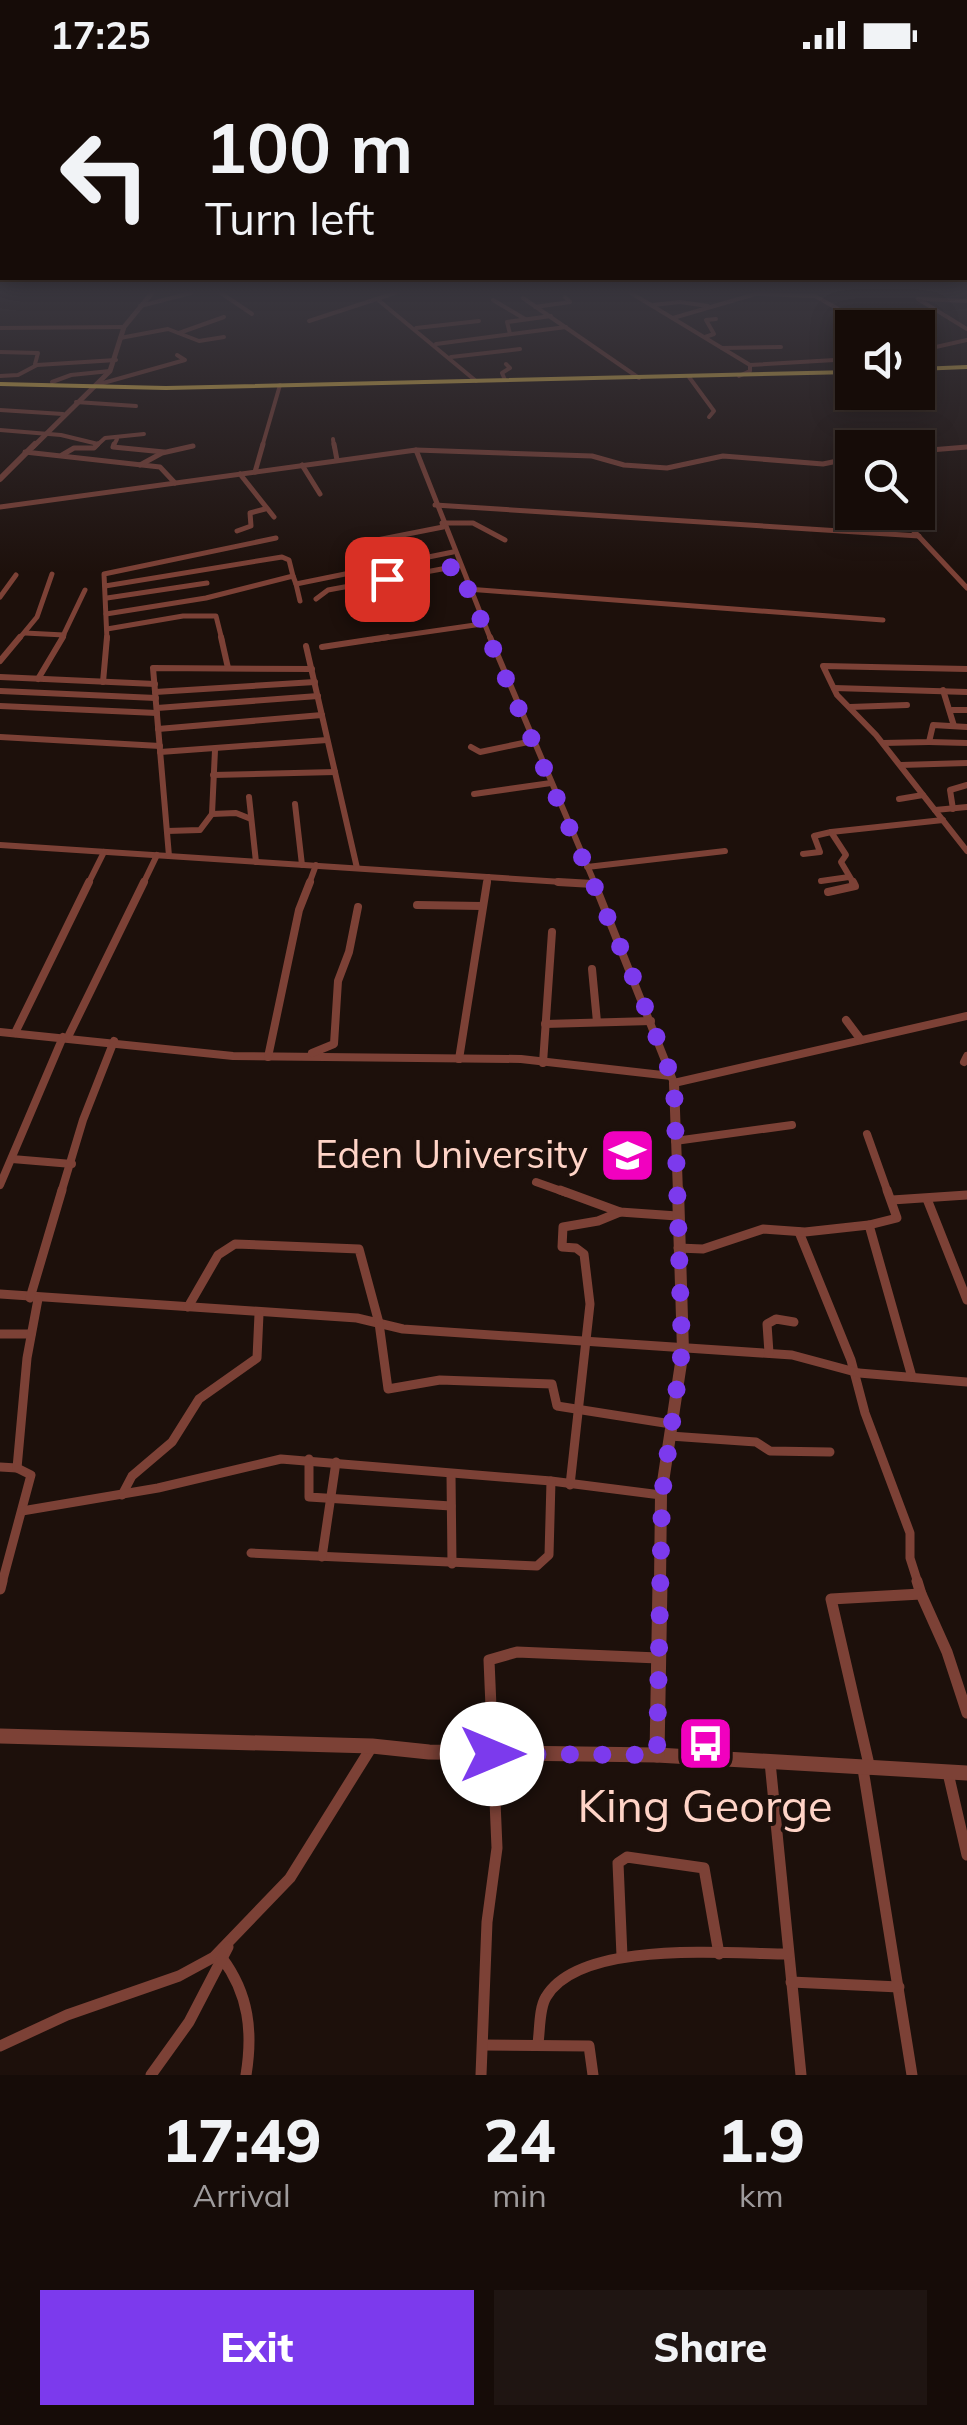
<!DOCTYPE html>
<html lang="en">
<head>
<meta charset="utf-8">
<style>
  body { margin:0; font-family:Mulish,sans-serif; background:#1f1512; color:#f1f3f6; height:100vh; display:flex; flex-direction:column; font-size:38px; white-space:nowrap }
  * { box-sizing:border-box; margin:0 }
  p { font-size:32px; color:#9e9b9c }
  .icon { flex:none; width:55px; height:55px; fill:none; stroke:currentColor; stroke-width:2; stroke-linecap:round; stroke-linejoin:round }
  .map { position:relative; height:2005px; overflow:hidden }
  .drawer { display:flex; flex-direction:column; background:#160c08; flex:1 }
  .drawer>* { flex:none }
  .banner { position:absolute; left:0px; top:0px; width:968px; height:210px; box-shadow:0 5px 25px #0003,0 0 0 2px #352c29; background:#160c08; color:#f1f3f6; overflow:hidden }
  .buttons { position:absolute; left:835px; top:240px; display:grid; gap:20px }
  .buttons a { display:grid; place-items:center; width:100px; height:100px; border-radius:0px; background:#160c08; box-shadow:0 5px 25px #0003,0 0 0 2px #352c29; font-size:50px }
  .pin { position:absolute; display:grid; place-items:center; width:85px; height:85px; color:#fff; margin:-42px; border-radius:20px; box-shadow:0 5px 15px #0006 }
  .me { position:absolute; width:110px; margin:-55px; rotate:90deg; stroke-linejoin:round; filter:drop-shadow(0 0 8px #0008) }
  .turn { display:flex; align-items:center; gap:35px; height:210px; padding:0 40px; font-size:45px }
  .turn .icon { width:130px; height:130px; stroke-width:2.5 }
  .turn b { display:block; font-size:70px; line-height:85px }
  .eta { display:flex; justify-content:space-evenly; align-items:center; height:170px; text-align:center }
  .eta b { font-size:60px; font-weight:800; line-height:70px }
  .action { display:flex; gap:20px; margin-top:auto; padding:20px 40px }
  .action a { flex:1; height:115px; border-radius:0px; background:#7c3aed; color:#fff; font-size:40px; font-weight:800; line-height:115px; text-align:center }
  .action a+a { background:#1f1512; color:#f1f3f6 }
  .status { display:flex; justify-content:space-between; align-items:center; height:70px; padding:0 50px; background:#160c08; direction:ltr }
  .status svg { height:28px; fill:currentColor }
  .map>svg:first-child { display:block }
</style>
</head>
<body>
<div class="status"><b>17:25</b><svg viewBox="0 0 49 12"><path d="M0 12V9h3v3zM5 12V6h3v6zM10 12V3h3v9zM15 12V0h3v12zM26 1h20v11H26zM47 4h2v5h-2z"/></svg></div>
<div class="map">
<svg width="967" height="2005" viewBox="0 0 967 2005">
  <rect width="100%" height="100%" fill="#1d100b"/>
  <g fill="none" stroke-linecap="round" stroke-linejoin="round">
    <g stroke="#7c4136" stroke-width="4">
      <polyline points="221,223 252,244"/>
      <polyline points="631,223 750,295 750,301 739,306"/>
      <polyline points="758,224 815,226 840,240"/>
      <polyline points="523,228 639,308"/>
      <polyline points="377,229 476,311"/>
      <polyline points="918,229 967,259"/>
      <polyline points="918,229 967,231"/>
      <polyline points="493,230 525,249"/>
      <polyline points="653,235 680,232 708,236"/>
      <polyline points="140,236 191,223"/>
      <polyline points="535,237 570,232 565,227"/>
      <polyline points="673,248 759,223"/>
      <polyline points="309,251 395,223"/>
      <polyline points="0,258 124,257"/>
      <polyline points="416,258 479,251"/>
      <polyline points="179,263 224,247"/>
      <polyline points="510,264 507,252 551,246"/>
      <polyline points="705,267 714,264 706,250 716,249"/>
      <polyline points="120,268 168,259 199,271 224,267"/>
      <polyline points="436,274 566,257"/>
      <polyline points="722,278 781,277"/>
      <polyline points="918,281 967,270"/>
      <polyline points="0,282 38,283 35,294"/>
      <polyline points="451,287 520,279"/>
      <polyline points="750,295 852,289"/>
      <polyline points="0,306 18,305 37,295 116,290"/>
      <polyline points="689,307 714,341 709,347"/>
      <polyline points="505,310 502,303 510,298 506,294"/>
      <polyline points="52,312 71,305 110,301"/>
      <polyline points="96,315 185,290 177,285"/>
      <polyline points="76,332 136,336"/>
      <polyline points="0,340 63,344"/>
      <polyline points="0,360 61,365 98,374"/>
      <polyline points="333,369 334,377"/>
      <polyline points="95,377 105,368 144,364"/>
      <polyline points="113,377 117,369"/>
      <polyline points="262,377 280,315"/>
    </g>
    <g stroke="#7c4136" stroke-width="5">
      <polyline points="114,374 113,377 164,382"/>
      <polyline points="334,374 337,390"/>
      <polyline points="416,380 592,386 624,395 667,398 723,386 823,394 852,388"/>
      <polyline points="918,381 967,377"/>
      <polyline points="25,382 160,397 175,413"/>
      <polyline points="62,385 74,378 94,378 98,374"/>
      <polyline points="140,395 162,383 193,376"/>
      <polyline points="302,395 320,424"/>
      <polyline points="255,402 263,374"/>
      <polyline points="240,404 274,447"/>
      <polyline points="435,435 919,466"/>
      <polyline points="0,437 416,380 491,570"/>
      <polyline points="896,442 967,518"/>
      <polyline points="442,453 473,453 505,470"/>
      <polyline points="237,461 251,456 250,443 265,439"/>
      <polyline points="377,470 443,457"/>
      <polyline points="105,516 282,487 289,490 293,506"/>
      <polyline points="467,519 883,550"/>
      <polyline points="0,527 16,505"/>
      <polyline points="107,528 207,513"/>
      <polyline points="316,529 328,520 458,496"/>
      <polyline points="300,531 296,514 453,482"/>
      <polyline points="106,544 206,528 293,506 296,514"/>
      <polyline points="107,559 183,546 216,546 222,570"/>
      <polyline points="25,563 64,565"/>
      <polyline points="18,570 37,547 52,504"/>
      <polyline points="61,570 85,520"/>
      <polyline points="107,570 104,504 276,468"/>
      <polyline points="371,570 482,554"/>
    </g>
    <g stroke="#7c4136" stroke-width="6">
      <polyline points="221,567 228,598"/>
      <polyline points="490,567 595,814"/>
      <polyline points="306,576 357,798"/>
      <polyline points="322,577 388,567"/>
      <polyline points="0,591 20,567"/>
      <polyline points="967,599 823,596 837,625 876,665 967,781"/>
      <polyline points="0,607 155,614"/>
      <polyline points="38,609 63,567"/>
      <polyline points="103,612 107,567"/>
      <polyline points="834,618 967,622"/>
      <polyline points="943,620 954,656"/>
      <polyline points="0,621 156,628"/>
      <polyline points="155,622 315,612"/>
      <polyline points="0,636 157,643"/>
      <polyline points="850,637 907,635"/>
      <polyline points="157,638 318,626"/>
      <polyline points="952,640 967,640"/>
      <polyline points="158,659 322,645"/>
      <polyline points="0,667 160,676"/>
      <polyline points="929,672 967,673"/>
      <polyline points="883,673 929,672 933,655 967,657"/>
      <polyline points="471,677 480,682 533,671"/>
      <polyline points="160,682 327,670"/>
      <polyline points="901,695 967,693"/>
      <polyline points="213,705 335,702"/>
      <polyline points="474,724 551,713"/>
      <polyline points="249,727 256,792"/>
      <polyline points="899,729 923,725"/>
      <polyline points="295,734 302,795"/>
      <polyline points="953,739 950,720 967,715"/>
      <polyline points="935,740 967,737"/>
      <polyline points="212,744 236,743 251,749"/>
      <polyline points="167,761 200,760 212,744 215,680"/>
      <polyline points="0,775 593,814"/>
      <polyline points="803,784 820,782 814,766 831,762"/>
      <polyline points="169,786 153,598 312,599"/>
      <polyline points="587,797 725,781"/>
      <polyline points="821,811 849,807"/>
      <polyline points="88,814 104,782"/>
      <polyline points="143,814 157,785"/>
      <polyline points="309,814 316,795"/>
      <polyline points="487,814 488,807"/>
      <polyline points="854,814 841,792 846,785 831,762 943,750"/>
    </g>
    <g stroke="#7c4136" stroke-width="8">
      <polyline points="558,812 593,814"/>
      <polyline points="594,812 674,1013 967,946"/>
      <polyline points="828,822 855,816 853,812"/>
      <polyline points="417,835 482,836"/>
      <polyline points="592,899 597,952"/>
      <polyline points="846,950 861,970"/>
      <polyline points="545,954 651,951"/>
      <polyline points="0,962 233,986 521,989 671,1006"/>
      <polyline points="15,963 89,812"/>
      <polyline points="68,967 144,812"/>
      <polyline points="312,983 334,974 338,911 349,882 358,837"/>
      <polyline points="268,987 299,840 310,812"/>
      <polyline points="459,989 487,812"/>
      <polyline points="964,992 967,986"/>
      <polyline points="543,993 552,862"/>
      <polyline points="867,1064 888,1123"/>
      <polyline points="675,1071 792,1055"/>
      <polyline points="12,1089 72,1094"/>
      <polyline points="536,1112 567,1123"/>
      <polyline points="0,1115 63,967"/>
      <polyline points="61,1123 83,1050 114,971"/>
    </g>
    <g stroke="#7c4136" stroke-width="9">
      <polyline points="560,1120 620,1142 677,1146"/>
      <polyline points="927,1129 967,1230"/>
      <polyline points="892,1130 967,1125"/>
      <polyline points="869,1155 897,1148 887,1120"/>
      <polyline points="799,1162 851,1290 865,1343 910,1463 910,1488 918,1513"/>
      <polyline points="678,1178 703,1179 763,1159 805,1162 869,1155 912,1307"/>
      <polyline points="0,1224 357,1248 403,1259 792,1285 859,1303 967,1312"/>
      <polyline points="30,1228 62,1120"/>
      <polyline points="188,1237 218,1185 235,1174 359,1179 379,1253 388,1319 440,1310 552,1314 557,1336 671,1354"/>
      <polyline points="0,1264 31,1264"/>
      <polyline points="769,1283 767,1254 776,1249 794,1252"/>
      <polyline points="670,1366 756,1372 770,1381 830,1382"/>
      <polyline points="309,1389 309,1427 451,1436"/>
      <polyline points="0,1397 17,1398 31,1405 2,1513"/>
      <polyline points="17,1398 27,1288 38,1229"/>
      <polyline points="451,1404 452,1494"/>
      <polyline points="570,1415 590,1234 584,1184 576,1178 562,1177 563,1157 598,1151 620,1142"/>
      <polyline points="122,1425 132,1406 172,1372 199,1329 257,1288 259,1244"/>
      <polyline points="22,1441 158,1418 281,1389 551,1411 661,1425"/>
      <polyline points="251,1483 537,1496 549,1485 551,1411"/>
      <polyline points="322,1487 336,1392"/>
    </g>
    <g stroke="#7c4136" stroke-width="11">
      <polyline points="917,1511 921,1524"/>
      <polyline points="0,1519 2,1511"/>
      <polyline points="770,1692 801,2005"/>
      <polyline points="863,1699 912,2005"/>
      <polyline points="870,1699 831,1529 921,1524 947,1582 967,1643"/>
      <polyline points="948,1703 967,1785"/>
      <polyline points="622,1886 618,1793 627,1787 704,1798 719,1884"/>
      <path d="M 222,1888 C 249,1924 253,1962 246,2005"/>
      <polyline points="791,1912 899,1917"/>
      <path d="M 538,1973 C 540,1960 539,1938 546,1927 C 580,1869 728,1884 788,1884"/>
      <polyline points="483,1975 589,1976 593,2005"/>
      <polyline points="0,1976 67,1945 179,1906 214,1887 290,1808 371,1678"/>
      <polyline points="151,2005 189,1952 228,1877"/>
      <polyline points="481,2005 487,1852 497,1778 489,1590 517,1582 658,1588"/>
    </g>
    <polyline stroke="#7c4136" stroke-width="5" points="33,377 110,301 124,257 152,223"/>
    <polyline stroke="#7c4136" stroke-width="6" points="0,409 35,374"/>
    <polyline stroke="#7c4136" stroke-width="10" points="674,1013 678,1123"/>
    <polyline stroke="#7c4136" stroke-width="12" points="660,1513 661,1425 683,1280 678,1120"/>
    <g stroke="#7c4136" stroke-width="15">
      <polyline points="0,1666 372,1676 429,1682 657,1685 967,1703"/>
      <polyline points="657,1685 660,1511"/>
    </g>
    <g fill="#fed04f" fill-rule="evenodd">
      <polygon points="967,295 967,299 918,301 918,297"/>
      <polygon points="852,300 852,304 166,320 0,316 0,312 166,316"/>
    </g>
  </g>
  <linearGradient id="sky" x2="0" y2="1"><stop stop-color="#100906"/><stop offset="0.44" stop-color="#3a373f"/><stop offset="1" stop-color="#3a373f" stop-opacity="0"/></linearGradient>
  <rect width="967" height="503" fill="url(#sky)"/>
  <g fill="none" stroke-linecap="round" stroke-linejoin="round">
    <polyline stroke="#7c3aed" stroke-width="18" stroke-dasharray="0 32.4" points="387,509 458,496 639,921 674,1013 682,1280 662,1425 657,1685 492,1684"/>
  </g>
  <defs>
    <symbol id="university-square" viewBox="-11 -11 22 22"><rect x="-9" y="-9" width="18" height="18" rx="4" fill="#f101bf" stroke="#1d100b"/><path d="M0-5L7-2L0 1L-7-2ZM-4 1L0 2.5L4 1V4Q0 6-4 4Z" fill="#fff"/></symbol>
    <symbol id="bus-square" viewBox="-11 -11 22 22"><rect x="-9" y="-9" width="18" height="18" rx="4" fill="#f101bf" stroke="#1d100b"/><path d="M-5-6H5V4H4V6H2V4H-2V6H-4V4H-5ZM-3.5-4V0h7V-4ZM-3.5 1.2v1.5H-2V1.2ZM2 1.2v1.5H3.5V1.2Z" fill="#fff"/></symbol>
  </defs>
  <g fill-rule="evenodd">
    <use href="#university-square" x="596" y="1054" width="63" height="63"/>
    <use href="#bus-square" x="674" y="1642" width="63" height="63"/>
  </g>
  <g text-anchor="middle" stroke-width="8" stroke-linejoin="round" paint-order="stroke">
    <g font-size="38" fill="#ffd4c7" stroke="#1d100b" text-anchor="end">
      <text x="588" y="1098">Eden University</text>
    </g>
    <g font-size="45" fill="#ffd4c7" stroke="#1d100b">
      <text x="705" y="1752">King George</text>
    </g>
  </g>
</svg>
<div class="buttons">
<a><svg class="icon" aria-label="sound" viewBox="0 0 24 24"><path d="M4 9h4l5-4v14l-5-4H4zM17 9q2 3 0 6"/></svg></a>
<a><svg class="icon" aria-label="search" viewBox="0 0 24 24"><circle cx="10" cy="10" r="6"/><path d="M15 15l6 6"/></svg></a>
</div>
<div class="pin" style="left:387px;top:509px;background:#d93025"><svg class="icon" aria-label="arrive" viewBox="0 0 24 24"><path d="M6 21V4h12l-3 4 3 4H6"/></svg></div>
<svg class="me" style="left:492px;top:1684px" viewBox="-20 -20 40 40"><circle r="19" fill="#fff"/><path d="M0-13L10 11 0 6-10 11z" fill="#7c3aed"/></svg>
<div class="banner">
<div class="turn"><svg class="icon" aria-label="left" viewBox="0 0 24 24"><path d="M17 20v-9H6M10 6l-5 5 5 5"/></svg><div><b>100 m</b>Turn left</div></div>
</div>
</div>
<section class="drawer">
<div class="eta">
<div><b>17:49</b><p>Arrival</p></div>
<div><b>24</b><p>min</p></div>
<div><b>1.9</b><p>km</p></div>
</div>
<div class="action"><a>Exit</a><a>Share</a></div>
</section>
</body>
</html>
